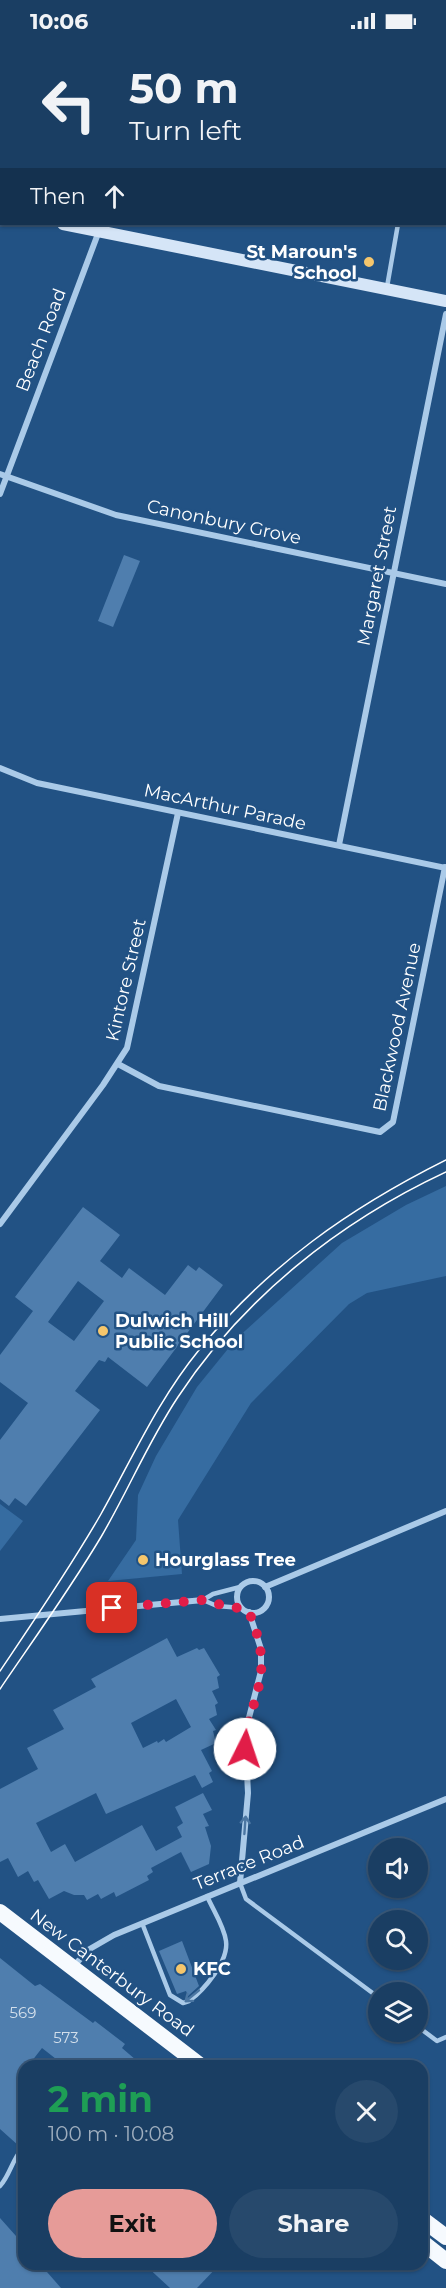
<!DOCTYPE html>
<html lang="en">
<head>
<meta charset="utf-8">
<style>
  body { margin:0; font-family:Montserrat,sans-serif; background:#27496c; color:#f1f3f6; height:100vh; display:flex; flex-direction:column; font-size:22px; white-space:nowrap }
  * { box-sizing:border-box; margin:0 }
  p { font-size:20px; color:#9faebe }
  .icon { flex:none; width:33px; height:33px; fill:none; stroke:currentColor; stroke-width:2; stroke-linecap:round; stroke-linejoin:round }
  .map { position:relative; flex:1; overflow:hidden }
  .details { position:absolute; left:18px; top:2018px; width:410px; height:210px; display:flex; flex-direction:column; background:#1a3e63; border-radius:18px; box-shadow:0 2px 4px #0004,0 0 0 2px #385778 }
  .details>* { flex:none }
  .top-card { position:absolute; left:0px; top:0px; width:447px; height:183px; box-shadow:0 2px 4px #0004,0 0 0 2px #385778; background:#1a3e63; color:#f1f3f6; overflow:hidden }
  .controls { position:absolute; left:368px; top:1796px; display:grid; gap:12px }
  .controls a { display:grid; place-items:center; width:60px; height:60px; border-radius:50%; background:#1a3e63; box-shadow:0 2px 4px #0004,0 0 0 2px #385778; font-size:30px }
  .pin { position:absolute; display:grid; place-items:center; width:51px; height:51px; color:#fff; margin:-26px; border-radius:12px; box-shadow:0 3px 9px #0006 }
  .me { position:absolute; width:66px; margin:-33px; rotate:4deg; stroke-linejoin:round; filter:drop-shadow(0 0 4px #0008) }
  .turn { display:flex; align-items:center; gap:21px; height:126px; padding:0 30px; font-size:27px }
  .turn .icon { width:78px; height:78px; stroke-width:2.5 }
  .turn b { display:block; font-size:42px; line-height:51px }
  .then { display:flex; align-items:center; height:57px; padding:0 30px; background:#0003; gap:12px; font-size:22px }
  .round { display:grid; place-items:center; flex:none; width:63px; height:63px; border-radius:32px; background:#27496c }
  .summary { display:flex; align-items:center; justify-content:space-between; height:102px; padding:0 30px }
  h1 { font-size:36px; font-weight:700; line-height:45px; color:#1e9e55 }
  .action { display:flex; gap:12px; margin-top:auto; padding:12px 30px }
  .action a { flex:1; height:69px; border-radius:36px; background:#e69b98; color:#111; font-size:24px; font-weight:700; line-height:69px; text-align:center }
  .action a+a { background:#27496c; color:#f1f3f6 }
  .status { display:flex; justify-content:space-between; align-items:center; height:42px; padding:0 30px; background:#1a3e63; direction:ltr }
  .status svg { height:16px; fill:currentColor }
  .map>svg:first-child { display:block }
</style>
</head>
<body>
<div class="status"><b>10:06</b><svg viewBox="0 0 49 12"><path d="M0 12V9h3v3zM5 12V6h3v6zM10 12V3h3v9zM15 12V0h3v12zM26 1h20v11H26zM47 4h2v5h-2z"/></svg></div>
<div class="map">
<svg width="446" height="2246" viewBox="0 0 446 2246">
  <rect width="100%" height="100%" fill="#225284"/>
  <g fill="#366ca1">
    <polygon points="446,1144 446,1234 367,1251 349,1262 251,1361 178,1478 182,1532 108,1539 136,1498 138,1453 156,1414 197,1345 236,1297 342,1201 406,1163"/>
    <polygon points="0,1462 23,1479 0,1509"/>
  </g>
  <g fill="#4f7eae" fill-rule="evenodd">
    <polygon points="124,513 140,519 113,585 98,579"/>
    <path d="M 83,1165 L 120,1193 L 100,1219 L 122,1236 L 129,1226 L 165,1253 L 188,1223 L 196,1229 L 199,1225 L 223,1243 L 147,1345 L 108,1315 L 105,1320 L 99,1318 L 75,1349 L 100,1368 L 26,1464 L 15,1456 L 9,1464 L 0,1457 L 0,1398 L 28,1361 L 0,1340 L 0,1313 L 33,1269 L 15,1255 ZM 78,1239 L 104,1259 L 74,1299 L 48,1280 Z"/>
    <path d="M 167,1596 L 177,1615 L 197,1606 L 199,1608 L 204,1606 L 220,1633 L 217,1635 L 219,1646 L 212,1649 L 218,1661 L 215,1663 L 217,1673 L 209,1677 L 216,1688 L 213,1689 L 216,1701 L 201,1708 L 212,1729 L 209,1731 L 213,1740 L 202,1746 L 195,1733 L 106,1772 L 96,1751 L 36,1781 L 51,1810 L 65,1802 L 75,1820 L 142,1783 L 156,1809 L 182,1795 L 177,1785 L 183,1781 L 175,1765 L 203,1751 L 212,1768 L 203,1772 L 209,1784 L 205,1785 L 211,1804 L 209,1822 L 191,1830 L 181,1810 L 151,1826 L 153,1830 L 147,1834 L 149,1838 L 116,1855 L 114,1850 L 101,1857 L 98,1852 L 87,1858 L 84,1853 L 74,1853 L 64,1849 L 49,1857 L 38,1838 L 34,1840 L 28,1829 L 18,1835 L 8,1816 L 0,1820 L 0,1747 L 38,1727 L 27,1706 L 64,1687 L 53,1668 L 96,1645 L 91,1637 ZM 176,1657 L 191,1685 L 166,1700 L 164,1697 L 158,1701 L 157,1699 L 143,1706 L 131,1681 Z"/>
    <polygon points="182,1899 199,1944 188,1954 186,1949 177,1952 159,1909"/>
    <polygon points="0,1916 35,1944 40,1942 93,1981 95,1979 125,2002 122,2006 143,2024 65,2024 42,2006 28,2024 24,2024 24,2103 19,2104 0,2087"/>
    <polygon points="0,2176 24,2203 24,2222 40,2222 61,2246 0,2246"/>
    <polygon points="144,2222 220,2222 197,2246 170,2246"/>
  </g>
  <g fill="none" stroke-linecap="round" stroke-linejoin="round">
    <g stroke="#aacae8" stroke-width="4.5">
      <polyline points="387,245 398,182"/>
      <polyline points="203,1558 217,1564 242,1566"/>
      <polyline points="203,1558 213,1552 240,1545"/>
      <polyline points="240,1841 246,1857 378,1955"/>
      <path d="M 142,1881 L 170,1953 L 183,1961 L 189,1959 C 204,1948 229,1919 226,1899 C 224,1884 213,1868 207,1854"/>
      <polyline points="417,1984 437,1999 446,1995"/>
      <path d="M 0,2144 C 10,2133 12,2118 22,2107"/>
    </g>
    <g stroke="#aacae8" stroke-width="6">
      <polyline points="119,0 125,2"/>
      <polyline points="12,2 13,0"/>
      <polyline points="0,53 2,47"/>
      <polyline points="0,432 116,473 446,542"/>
      <polyline points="0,452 99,189"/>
      <polyline points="0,726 37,741 446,826"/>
      <polyline points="339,803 446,272"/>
      <polyline points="118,1022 159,1044 380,1090 393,1080 445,825"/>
      <polyline points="0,1182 103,1043 127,1006 178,771"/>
      <circle cx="253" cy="1555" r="16"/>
      <polyline points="265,1545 446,1469"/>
      <polyline points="0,1577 203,1558"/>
      <polyline points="240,1841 248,1751 245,1691 261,1629 261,1607 249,1570"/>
      <polyline points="74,1924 88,1908 114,1893 446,1757"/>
    </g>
    <g stroke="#d5e5f7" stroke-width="12">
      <polyline points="0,167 2,167"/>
      <polyline points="63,182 446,259"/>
    </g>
    <g stroke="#f6fafe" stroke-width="16">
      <polyline points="0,1870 201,2024"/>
      <polyline points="422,2177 446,2195"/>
      <polyline points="422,2200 446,2219"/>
    </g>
    <g stroke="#fff" stroke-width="1.5">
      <path d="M 0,1629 C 35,1577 70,1526 101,1472 C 132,1417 158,1358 199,1308 C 267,1224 350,1166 446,1118"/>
      <path d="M 0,1647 C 34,1597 70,1547 101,1495 C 128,1449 148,1400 178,1355 C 243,1256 339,1180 446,1130"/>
    </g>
  </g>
  <defs><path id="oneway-shaft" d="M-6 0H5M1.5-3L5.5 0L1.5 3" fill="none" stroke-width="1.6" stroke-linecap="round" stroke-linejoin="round" transform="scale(1.5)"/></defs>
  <g stroke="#4b76a2">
    <use href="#oneway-shaft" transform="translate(245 1783) rotate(-86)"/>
    <use href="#oneway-shaft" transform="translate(192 1954) rotate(141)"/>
  </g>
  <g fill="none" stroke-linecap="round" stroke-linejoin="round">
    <path stroke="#e11d48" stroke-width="10" stroke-dasharray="0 18" d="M 112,1566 L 203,1558 C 218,1564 234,1563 249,1570 C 259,1594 265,1617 259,1643 C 254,1666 245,1683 245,1707"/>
  </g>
  <g fill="#f5c66c" stroke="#225284" stroke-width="2">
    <circle cx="369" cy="220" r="6"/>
    <circle cx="103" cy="1289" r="6"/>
    <circle cx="143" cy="1518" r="6"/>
    <circle cx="181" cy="1927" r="6"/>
  </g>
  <g text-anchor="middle" stroke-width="5" stroke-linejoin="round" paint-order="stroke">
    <g font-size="15" fill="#d3dfeb">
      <text x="23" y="1976">569</text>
      <text x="66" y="2001">573</text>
    </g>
    <g font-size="18" font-weight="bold" fill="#fff" stroke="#225284" text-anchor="start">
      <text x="357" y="216" text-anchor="end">St Maroun's<tspan x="357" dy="21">School</tspan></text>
      <text x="115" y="1285">Dulwich Hill<tspan x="115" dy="21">Public School</tspan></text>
      <text x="155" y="1524">Hourglass Tree</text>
      <text x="193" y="1933">KFC</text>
    </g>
    <g font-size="18" fill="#fff" stroke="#225284">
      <text transform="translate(41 298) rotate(-69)" y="6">Beach Road</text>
      <text transform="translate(224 480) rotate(12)" y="6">Canonbury Grove</text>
      <text transform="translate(377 534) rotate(-79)" y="6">Margaret Street</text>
      <text transform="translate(225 765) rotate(12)" y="6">MacArthur Parade</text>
      <text transform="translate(126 938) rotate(-77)" y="6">Kintore Street</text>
      <text transform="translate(397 985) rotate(-78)" y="6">Blackwood Avenue</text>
      <text transform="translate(249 1821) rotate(-22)" y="6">Terrace Road</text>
      <text transform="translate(112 1931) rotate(37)" y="6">New Canterbury Road</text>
    </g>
  </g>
</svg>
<div class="controls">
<a><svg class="icon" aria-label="sound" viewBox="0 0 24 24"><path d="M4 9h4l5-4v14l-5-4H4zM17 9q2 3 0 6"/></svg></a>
<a><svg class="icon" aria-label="search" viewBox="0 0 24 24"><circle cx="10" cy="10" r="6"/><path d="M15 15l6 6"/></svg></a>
<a><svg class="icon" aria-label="layers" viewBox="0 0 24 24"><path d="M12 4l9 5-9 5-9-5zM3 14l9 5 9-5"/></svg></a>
</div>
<div class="pin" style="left:112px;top:1566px;background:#d93025"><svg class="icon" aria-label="arrive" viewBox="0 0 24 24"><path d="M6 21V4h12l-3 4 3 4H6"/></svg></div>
<svg class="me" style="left:245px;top:1707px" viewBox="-20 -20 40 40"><circle r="19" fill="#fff"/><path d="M0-13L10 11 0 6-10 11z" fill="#e11d48"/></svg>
<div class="top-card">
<div class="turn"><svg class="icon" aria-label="left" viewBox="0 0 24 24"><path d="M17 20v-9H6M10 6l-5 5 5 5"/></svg><div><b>50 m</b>Turn left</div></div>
<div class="then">Then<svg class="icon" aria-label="ahead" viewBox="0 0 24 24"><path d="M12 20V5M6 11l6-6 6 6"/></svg></div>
</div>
<section class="details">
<div class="summary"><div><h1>2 min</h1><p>100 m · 10:08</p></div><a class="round"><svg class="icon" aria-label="close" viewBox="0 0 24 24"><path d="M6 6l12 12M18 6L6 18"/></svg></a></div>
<div class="action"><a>Exit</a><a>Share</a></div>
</section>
</div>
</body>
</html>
